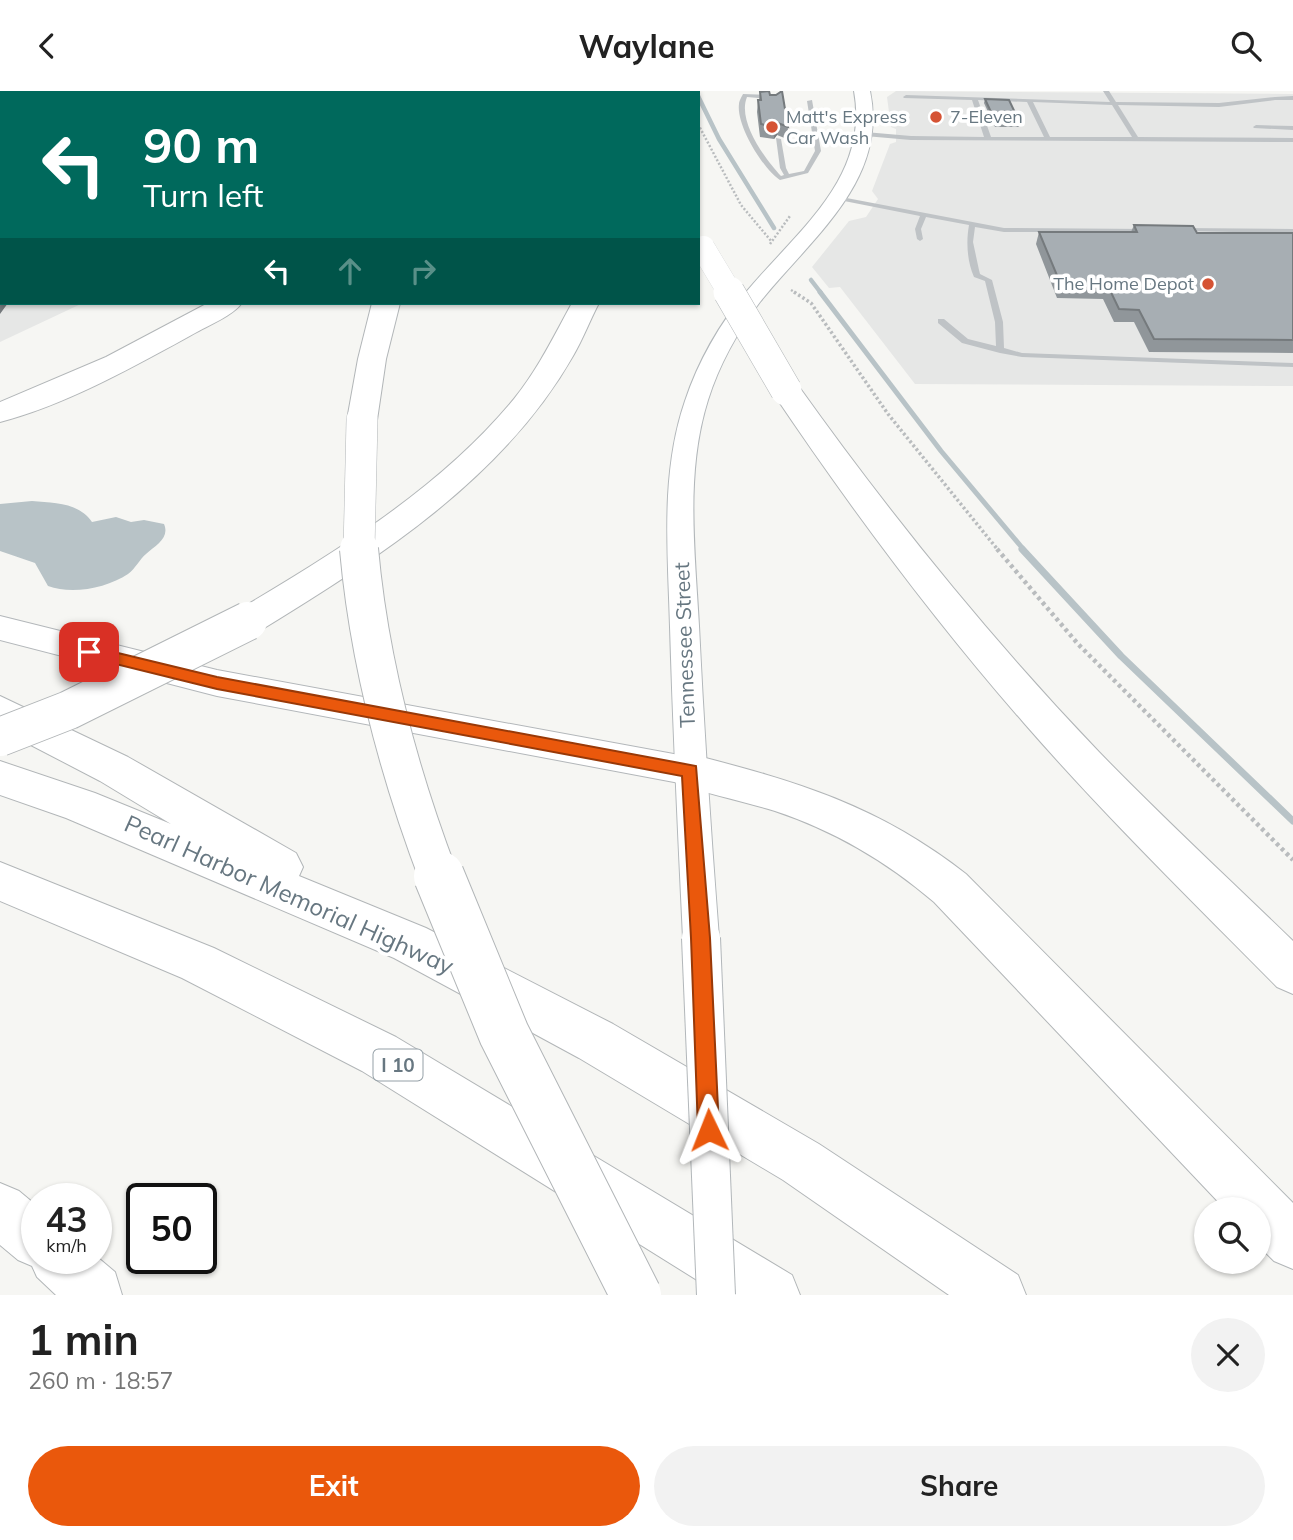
<!DOCTYPE html>
<html lang="en">
<head>
<meta charset="utf-8">
<style>
  body { margin:0; font-family:Mulish,sans-serif; background:#f2f2f2; color:#222; height:100vh; display:flex; flex-direction:column; font-size:26px; white-space:nowrap }
  * { box-sizing:border-box; margin:0 }
  p { font-size:23px; color:#767676 }
  .icon { flex:none; width:38px; height:38px; fill:none; stroke:currentColor; stroke-width:2; stroke-linecap:round; stroke-linejoin:round }
  .map { position:relative; height:1204px; overflow:hidden }
  .drawer { display:flex; flex-direction:column; background:#fff; flex:1 }
  .drawer>* { flex:none }
  .banner { position:absolute; left:0px; top:0px; width:700px; height:214px; box-shadow:0 2px 5px #0004; background:#00695c; color:#fff; overflow:hidden }
  .buttons { position:absolute; left:1194px; top:1106px; display:grid; gap:14px }
  .buttons a { display:grid; place-items:center; width:77px; height:77px; border-radius:50%; background:#fff; box-shadow:0 2px 5px #0004; font-size:35px }
  .speed { position:absolute; left:21px; top:1092px; display:flex; gap:14px; font-size:35px; font-weight:700; text-align:center }
  .speed>* { display:grid; place-content:center; width:91px; height:91px; border-radius:50%; background:#fff; box-shadow:0 2px 5px #0004; line-height:1 }
  .speed small { font-size:18px; font-weight:400 }
  .speed .limit { border:4px solid #111; border-radius:10px; background:#fff; color:#111 }
  .pin { position:absolute; display:grid; place-items:center; width:60px; height:60px; color:#fff; margin:-30px; border-radius:14px; box-shadow:0 4px 10px #0006 }
  .me { position:absolute; width:77px; margin:-38px; rotate:358deg; stroke-linejoin:round; filter:drop-shadow(0 0 5px #0008) }
  .turn { display:flex; align-items:center; gap:24px; height:147px; padding:0 28px; font-size:32px }
  .turn .icon { width:91px; height:91px; stroke-width:2.5 }
  .turn b { display:block; font-size:49px; line-height:60px }
  .lanes { display:flex; align-items:center; height:66px; padding:0 28px; background:#0003; justify-content:center; gap:35px; direction:ltr }
  .lanes .off { opacity:.35 }
  .round { display:grid; place-items:center; flex:none; width:74px; height:74px; border-radius:37px; background:#f2f2f2 }
  .headline { display:flex; align-items:center; justify-content:space-between; height:119px; padding:0 28px }
  h1 { font-size:42px; font-weight:700; line-height:52px }
  .cta { display:flex; gap:14px; margin-top:auto; padding:14px 28px }
  .cta a { flex:1; height:80px; border-radius:42px; background:#ea580c; color:#fff; font-size:28px; font-weight:700; line-height:80px; text-align:center }
  .cta a+a { background:#f2f2f2; color:#222 }
  header { display:flex; justify-content:space-between; align-items:center; height:91px; padding:0 28px; background:#fff; font-size:32px; font-weight:700 }
  .map>svg:first-child { display:block }
</style>
</head>
<body>
<header><svg class="icon" aria-label="back" viewBox="0 0 24 24"><path d="M15 5l-7 7 7 7"/></svg>Waylane<svg class="icon" aria-label="search" viewBox="0 0 24 24"><circle cx="10" cy="10" r="6"/><path d="M15 15l6 6"/></svg></header>
<div class="map">
<svg width="1293" height="1204" viewBox="0 0 1293 1204">
  <rect width="100%" height="100%" fill="#f6f6f3"/>
  <g fill="#e6e7e6">
    <polygon points="0,0 374,0 2,2 2,212 83,212 0,251"/>
    <polygon points="896,0 1293,3 1293,295 915,293 840,196 829,197 812,176 849,130 866,126 878,108 872,100 890,53 896,51 896,38 891,36 887,6"/>
  </g>
  <path fill="#b8c3c7" d="M 32,410 C 54,412 78,411 92,431 L 116,426 L 131,431 L 144,429 L 164,433 C 170,447 156,454 146,463 C 139,469 136,477 128,483 C 107,497 72,504 48,495 L 35,472 L 0,460 L 0,413 Z"/>
  <g fill="none" stroke-linecap="round" stroke-linejoin="round">
    <g stroke="#b8c3c7" stroke-width="4.5">
      <polyline points="698,5 719,48 774,137"/>
      <polyline points="811,189 821,202"/>
    </g>
    <polyline stroke="#b8c3c7" stroke-width="5" points="820,201 941,360 1024,459"/>
    <polyline stroke="#b8c3c7" stroke-width="7" points="1022,458 1121,565 1293,730"/>
    <defs>
      <path id="secondary" d="M 854,0 L 870,0 C 889,90 810,148 760,211 C 738,240 719,274 708,309 C 685,382 695,460 699,535 C 704,639 711,743 719,847 L 713,858 L 701,863 L 689,858 L 683,847 C 678,743 673,640 670,536 C 668,461 660,383 685,310 C 698,271 720,232 747,200 C 797,140 870,87 854,0 Z"/>
      <polygon id="primary" points="0,525 217,579 690,666 702,670 708,680 702,690 690,694 217,605 0,549"/>
      <g id="motorway">
        <polygon points="443,0 465,0 442,2"/>
        <polygon points="481,0 503,0 481,2"/>
        <rect x="593" y="0" width="22" height="2"/>
        <polygon points="628,0 650,0 650,2 629,2"/>
        <path d="M 208,212 L 242,212 C 232,225 211,233 197,241 C 137,274 66,314 0,331 L 0,311 L 106,266 Z"/>
        <polygon points="372,212 400,212 386,268 377,329 373,336 362,338 351,336 347,329 358,268"/>
        <path d="M 572,212 L 599,212 C 590,229 583,248 573,265 C 503,388 378,467 261,539 L 248,543 L 235,539 L 230,530 L 235,521 C 335,461 439,399 514,308 C 538,278 554,245 572,212 Z"/>
        <path d="M 786,290 L 797,293 C 889,422 989,546 1099,661 C 1162,726 1228,787 1293,850 L 1293,903 L 1277,896 C 1191,809 1104,724 1024,632 C 932,527 849,415 771,299 L 775,293 Z"/>
        <polygon points="0,605 128,666 296,762 303,776 299,785 426,837 613,933 819,1053 1018,1184 1026,1204 949,1204 783,1089 579,967 394,867 66,727 0,704 0,670 95,702 171,733 100,690 0,638"/>
        <path d="M 690,663 C 796,690 878,714 966,783 L 1293,1112 L 1293,1178 L 1274,1170 L 1258,1154 L 1258,1118 L 1225,1118 L 934,811 C 886,770 835,740 775,720 C 742,710 708,703 676,692 L 670,680 L 676,668 Z"/>
        <polygon points="0,771 214,857 396,946 792,1184 800,1204 721,1204 362,980 182,887 0,810"/>
        <polygon points="0,1092 19,1100 37,1115 37,1167 96,1165 115,1181 122,1204 56,1204 37,1186 32,1175 18,1169 0,1154"/>
      </g>
    </defs>
    <use href="#secondary" stroke="#b2b7ba" stroke-width="2"/>
    <use href="#primary" stroke="#b3b7ba" stroke-width="2"/>
    <use href="#motorway" stroke="#b2b6b8" stroke-width="2"/>
    <g stroke="#b9bcbe" stroke-width="2.5" stroke-dasharray="2 2" stroke-linecap="butt">
      <polyline points="127,2 130,0"/>
      <polyline points="698,33 741,114 772,151"/>
      <polyline points="770,153 790,125"/>
      <polyline points="791,199 796,202"/>
    </g>
    <polyline stroke="#b9bcbe" stroke-width="3.5" stroke-dasharray="2.5 2.5" stroke-linecap="butt" points="794,201 811,212 888,323 998,459"/>
    <polyline stroke="#b9bcbe" stroke-width="4.5" stroke-dasharray="3.5 3.5" stroke-linecap="butt" points="997,458 1078,553 1293,769"/>
    <g fill="#bfc3c6" fill-rule="evenodd">
      <polygon points="9,0 15,0 14,2 7,2"/>
      <rect x="52" y="0" width="6" height="2"/>
      <polygon points="102,0 108,0 107,2 100,2"/>
      <path d="M 1103,0 L 1109,0 L 1116,11 L 1219,12 L 1275,6 L 1293,5 L 1293,9 L 1275,9 L 1219,16 L 1118,14 L 1138,46 L 1293,47 L 1293,51 L 911,49 L 865,45 L 862,43 L 865,41 L 911,45 L 984,46 L 972,9 L 904,7 L 903,6 L 906,4 L 1110,11 ZM 978,9 L 1027,11 L 1044,46 L 991,46 ZM 1033,11 L 1112,14 L 1132,46 L 1050,46 Z"/>
      <path d="M 743,3 L 771,4 L 774,6 L 771,8 L 747,6 C 737,30 765,68 781,85 L 784,84 L 780,77 L 776,47 L 781,48 L 786,77 L 789,83 L 804,80 L 815,60 L 807,10 L 812,9 L 821,60 L 808,82 L 780,89 C 763,78 736,34 739,13 C 739,10 742,5 743,3 Z"/>
      <polygon points="2,9 2,14 0,15 0,10"/>
      <polygon points="1256,34 1293,35 1293,39 1254,37 1253,36"/>
      <rect x="0" y="93" width="2" height="4"/>
      <path d="M 836,105 L 1004,137 L 1147,138 L 1147,140 L 1145,141 L 1004,141 L 975,136 L 973,151 L 979,179 L 980,183 L 992,189 L 1003,231 L 1004,257 L 1022,262 L 1293,272 L 1293,276 L 1022,266 L 1000,262 L 962,252 L 938,232 L 938,228 L 944,228 L 968,248 L 996,255 L 995,231 L 985,190 L 974,186 C 967,170 966,151 969,134 L 926,126 L 921,138 L 923,148 L 920,150 L 917,148 L 915,138 L 920,125 L 834,108 L 833,107 Z"/>
      <rect x="0" y="123" width="2" height="4"/>
      <rect x="0" y="133" width="2" height="6"/>
      <polygon points="1182,137 1293,138 1293,142 1180,140 1180,138"/>
    </g>
    <use href="#secondary" fill="#fff" fill-rule="evenodd"/>
    <use href="#primary" fill="#fff" fill-rule="evenodd"/>
    <use href="#motorway" fill="#fff" fill-rule="evenodd"/>
    <defs>
      <polyline id="secondary-bridge" points="701,847 716,1204"/>
      <polyline id="motorway-bridge-far3" points="703,157 730,202"/>
      <g id="motorway-bridge-far2">
        <polyline points="729,201 786,299"/>
        <polyline points="359,459 362,329"/>
      </g>
      <g id="motorway-bridge-far1">
        <path d="M 359,458 C 369,570 399,682 439,787"/>
        <polyline points="0,646 69,619 248,530"/>
      </g>
      <polyline id="motorway-bridge" points="439,785 504,943 636,1204"/>
    </defs>
    <use href="#secondary-bridge" stroke="#b2b7ba" stroke-width="40" stroke-linecap="butt"/>
    <use href="#motorway-bridge-far3" stroke="#b2b6b8" stroke-width="24" stroke-linecap="butt"/>
    <use href="#motorway-bridge-far2" stroke="#b2b6b8" stroke-width="32" stroke-linecap="butt"/>
    <use href="#motorway-bridge-far1" stroke="#b2b6b8" stroke-width="40" stroke-linecap="butt"/>
    <use href="#motorway-bridge" stroke="#b2b6b8" stroke-width="52" stroke-linecap="butt"/>
    <use href="#secondary-bridge" stroke="#fff" stroke-width="38"/>
    <use href="#motorway-bridge-far3" stroke="#fff" stroke-width="24"/>
    <use href="#motorway-bridge-far2" stroke="#fff" stroke-width="31"/>
    <use href="#motorway-bridge-far1" stroke="#fff" stroke-width="38"/>
    <use href="#motorway-bridge" stroke="#fff" stroke-width="50"/>
  </g>
  <g fill="#90969a">
    <polygon points="760,1 776,4 788,36 787,48 777,44 774,48 760,46 757,21 758,9 759,9"/>
    <polygon points="985,8 1020,32 1019,36 995,36 984,12"/>
    <polygon points="0,46 2,46 2,87 0,88"/>
    <polygon points="1134,134 1197,142 1293,142 1293,262 1149,261 1134,231 1114,231 1103,208 1057,207 1036,153 1039,141 1131,141"/>
  </g>
  <g fill="#757a7d">
    <polygon points="778,32 777,44 774,48 775,36"/>
    <polygon points="2,195 2,212 8,212 0,223 0,198"/>
  </g>
  <g fill="#a7aeb3" stroke="#757a7d" stroke-width="2">
    <polygon points="769,0 770,4 776,4 782,0 788,36 778,32 775,36 761,33 758,9 761,9 760,1"/>
    <polygon points="985,8 1009,9 1020,32 996,32"/>
    <rect x="0" y="46" width="2" height="27"/>
    <polygon points="1134,134 1193,135 1197,142 1293,142 1293,249 1154,248 1139,219 1119,218 1108,195 1061,194 1039,141 1137,141"/>
    <polygon points="0,140 2,140 2,195 0,198"/>
  </g>
  <polygon fill="#ea580c" stroke="#983908" stroke-width="2" points="89,555 217,586 696,675 710,847 719,1039 716,1047 709,1050 701,1047 698,1039 691,847 682,685 217,598 83,565 81,561"/>
  <g fill="#d55334" stroke="#fff" stroke-width="2.5">
    <circle cx="936" cy="26" r="7"/>
    <circle cx="772" cy="36" r="7"/>
    <circle cx="1208" cy="193" r="7"/>
  </g>
  <g text-anchor="middle" stroke-width="7" stroke-linejoin="round" paint-order="stroke">
    <g font-size="18" fill="#677781" stroke="#fff" text-anchor="start">
      <text x="786" y="32">Matt's Express<tspan x="786" dy="21">Car Wash</tspan></text>
      <text x="950" y="32">7-Eleven</text>
      <text x="1194" y="199" text-anchor="end">The Home Depot</text>
    </g>
    <rect fill="#fff" stroke="#95a0a7" stroke-width="2" x="373.5" y="958.5" width="49" height="31" rx="5"/>
    <g font-size="19" font-weight="bold" fill="#677781">
      <text x="398" y="981">I 10</text>
    </g>
    <g font-size="21" fill="#677781" stroke="#fff">
      <text transform="translate(685 554) rotate(-92)" y="7">Tennessee Street</text>
    </g>
    <g font-size="24" fill="#677781" stroke="#fff">
      <text transform="translate(289 804) rotate(24)" y="8">Pearl Harbor Memorial Highway</text>
    </g>
  </g>
</svg>
<div class="buttons">
<a><svg class="icon" aria-label="search" viewBox="0 0 24 24"><circle cx="10" cy="10" r="6"/><path d="M15 15l6 6"/></svg></a>
</div>
<div class="speed"><div>43<small>km/h</small></div><div class="limit">50</div></div>
<div class="pin" style="left:89px;top:561px;background:#d93025"><svg class="icon" aria-label="arrive" viewBox="0 0 24 24"><path d="M6 21V4h12l-3 4 3 4H6"/></svg></div>
<svg class="me" style="left:709px;top:1039px" viewBox="-20 -20 40 40"><path d="M0-17L14 15 0 8-14 15z" fill="#ea580c" stroke="#fff" stroke-width="4"/></svg>
<div class="banner">
<div class="turn"><svg class="icon" aria-label="left" viewBox="0 0 24 24"><path d="M17 20v-9H6M10 6l-5 5 5 5"/></svg><div><b>90 m</b>Turn left</div></div>
<div class="lanes"><svg class="icon" aria-label="left" viewBox="0 0 24 24"><path d="M17 20v-9H6M10 6l-5 5 5 5"/></svg><svg class="icon off" aria-label="ahead" viewBox="0 0 24 24"><path d="M12 20V5M6 11l6-6 6 6"/></svg><svg class="icon off" aria-label="right" viewBox="0 0 24 24"><path d="M7 20v-9h11M14 6l5 5-5 5"/></svg></div>
</div>
</div>
<section class="drawer">
<div class="headline"><div><h1>1 min</h1><p>260 m · 18:57</p></div><a class="round"><svg class="icon" aria-label="close" viewBox="0 0 24 24"><path d="M6 6l12 12M18 6L6 18"/></svg></a></div>
<div class="cta"><a>Exit</a><a>Share</a></div>
</section>
</body>
</html>
